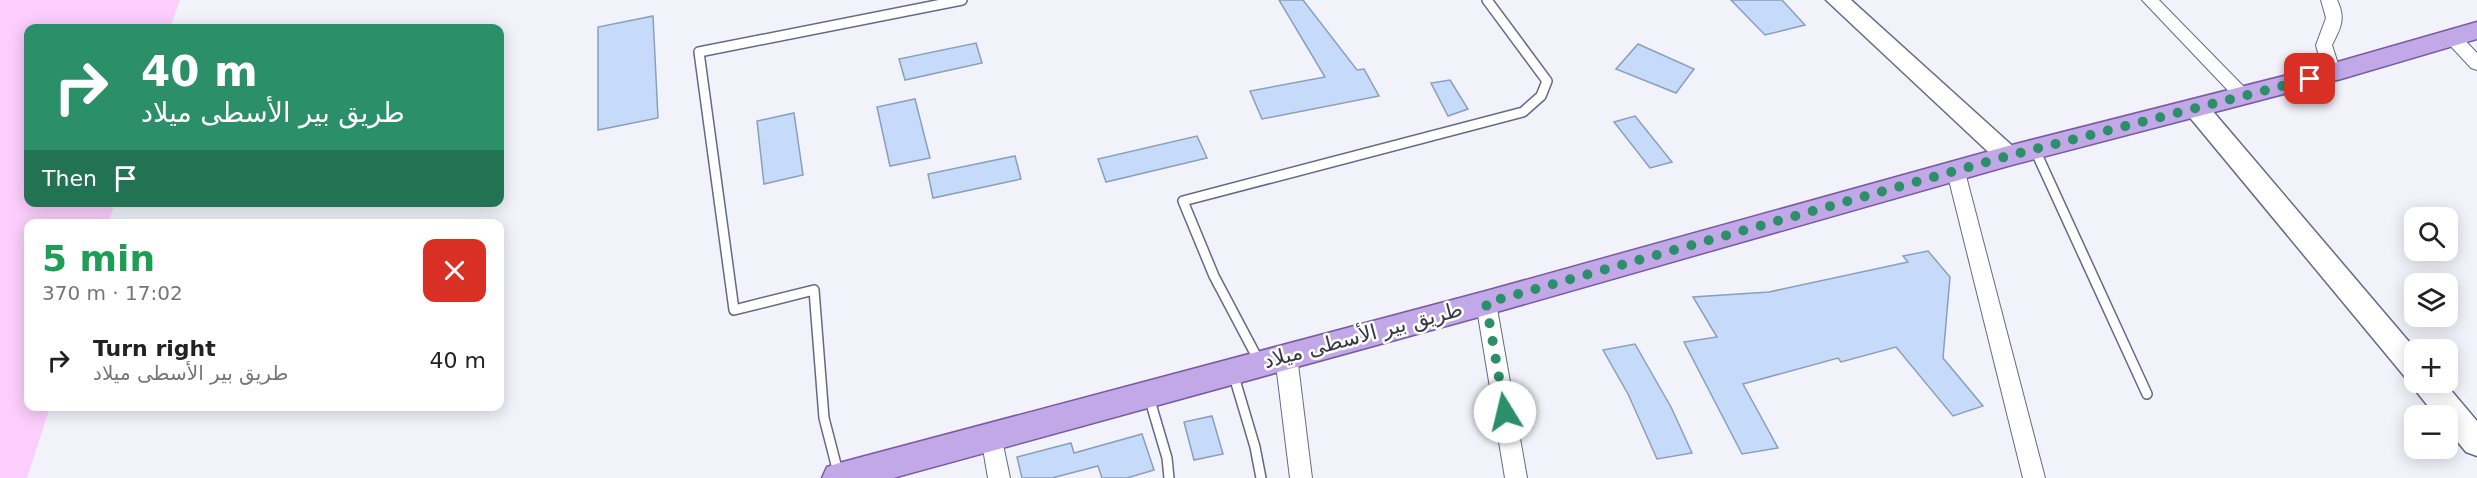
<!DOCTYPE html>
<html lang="en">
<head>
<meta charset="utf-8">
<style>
  body { margin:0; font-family:"DejaVu Sans","Noto Naskh Arabic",sans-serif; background:#f2f2f2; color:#222; height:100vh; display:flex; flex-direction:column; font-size:22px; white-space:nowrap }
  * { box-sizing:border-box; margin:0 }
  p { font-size:20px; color:#767676 }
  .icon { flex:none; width:33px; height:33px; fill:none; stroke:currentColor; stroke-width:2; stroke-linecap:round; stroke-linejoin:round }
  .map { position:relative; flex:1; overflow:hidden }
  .side { position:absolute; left:24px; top:219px; width:480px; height:192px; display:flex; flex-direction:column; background:#fff; border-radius:12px; box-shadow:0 3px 15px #0003 }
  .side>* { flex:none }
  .guide { position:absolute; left:24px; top:24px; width:480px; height:183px; border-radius:12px; box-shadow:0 3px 15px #0003; background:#2b8f6a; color:#fff; overflow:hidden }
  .tools { position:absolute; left:2404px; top:207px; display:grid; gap:12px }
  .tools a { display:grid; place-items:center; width:54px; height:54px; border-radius:12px; background:#fff; box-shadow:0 3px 15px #0003; font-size:30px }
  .pin { position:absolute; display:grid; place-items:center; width:51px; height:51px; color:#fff; margin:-26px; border-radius:12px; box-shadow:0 3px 9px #0006 }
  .me { position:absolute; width:66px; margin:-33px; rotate:351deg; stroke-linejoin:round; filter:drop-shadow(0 0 4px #0008) }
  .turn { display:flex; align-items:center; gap:21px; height:126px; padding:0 18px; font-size:27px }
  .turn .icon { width:78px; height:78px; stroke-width:2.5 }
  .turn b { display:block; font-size:42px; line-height:51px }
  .then { display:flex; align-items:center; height:57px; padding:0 18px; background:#0003; gap:12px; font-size:22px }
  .round { display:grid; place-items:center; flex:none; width:63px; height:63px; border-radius:12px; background:#f2f2f2 }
  .summary { display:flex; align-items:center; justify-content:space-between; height:102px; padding:0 18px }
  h1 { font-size:36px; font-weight:800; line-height:45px; color:#1e9e55 }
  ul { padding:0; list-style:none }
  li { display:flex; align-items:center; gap:18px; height:78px; padding:0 18px }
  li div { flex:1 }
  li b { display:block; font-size:22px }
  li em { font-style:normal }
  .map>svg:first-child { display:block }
</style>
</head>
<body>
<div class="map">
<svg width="2477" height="478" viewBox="0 0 2477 478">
  <rect width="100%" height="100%" fill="#f2f3fa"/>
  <polygon fill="#fbcefd" points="0,0 180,0 170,28 28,28 28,202 115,203 108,223 28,224 28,406 50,407 27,478 0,478"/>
  <g fill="#c5dbf9" stroke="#8a9fbb" stroke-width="1.5">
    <polygon points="1279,0 1303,0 1357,70 1364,69 1379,96 1262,119 1250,91 1325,77"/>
    <polygon points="1731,0 1782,0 1805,25 1765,35"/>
    <polygon points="653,16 658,118 598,130 598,27"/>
    <polygon points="976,43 982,63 905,80 899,59"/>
    <polygon points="1638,44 1694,69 1676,93 1616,69"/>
    <polygon points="1450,80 1468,109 1448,116 1431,83"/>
    <polygon points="915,99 930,158 890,166 877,107"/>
    <polygon points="794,113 803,175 764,184 757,121"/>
    <polygon points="1635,116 1672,162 1650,168 1614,122"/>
    <polygon points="1197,136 1207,158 1106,182 1098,159"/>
    <polygon points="1015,156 1021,179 933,198 928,174"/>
    <polygon points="1928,251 1950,277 1943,358 1983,406 1953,416 1896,347 1841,362 1838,358 1743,384 1778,448 1742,454 1684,342 1717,337 1693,297 1769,292 1908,262 1903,256"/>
    <polygon points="1635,344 1671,407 1692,453 1657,459 1628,394 1603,350"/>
    <polygon points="1212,416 1223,454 1194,460 1184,422"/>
    <polygon points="1142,434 1154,470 1127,478 1102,478 1098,466 1052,478 1022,478 1017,457 1071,443 1074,453"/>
  </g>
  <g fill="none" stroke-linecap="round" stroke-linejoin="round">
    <defs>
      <g id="lane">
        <polyline points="2035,150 2147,394"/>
        <polyline points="1260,363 1214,276 1183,201 1523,112 1541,96 1547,81 1487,0"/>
        <polyline points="1233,373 1255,447 1261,478"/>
        <polyline points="1149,397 1167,458 1169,478"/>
        <polyline points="839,476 824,418 814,290 734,310 699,52 962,0"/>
      </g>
      <g id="street">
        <polygon points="2142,0 2159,0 2249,92 2252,96 2249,100 2237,100"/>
        <path d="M 2321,0 L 2337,0 C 2346,18 2341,28 2332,45 L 2341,73 L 2338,77 L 2326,77 L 2323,73 L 2316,45 L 2326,18 Z"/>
        <polygon points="2452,32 2458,33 2477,53 2477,70 2471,68 2446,41 2444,37 2446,33"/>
        <polygon points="1956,165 1963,167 1965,172 2045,478 2023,478 1947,172 1949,167"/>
        <polygon points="1486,295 1493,297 1496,303 1527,478 1505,478 1476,303 1479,297"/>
        <polygon points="1286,348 1293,350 1297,356 1312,478 1290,478 1275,356 1279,350"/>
        <polygon points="992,428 1000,430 1010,478 988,478 981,437 984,430"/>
      </g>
      <g id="secondary">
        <polygon points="1826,0 1851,0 2017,150 2021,156 2017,162 2008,165 1999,162"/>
        <polygon points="2196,100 2205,102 2416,350 2415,382 2444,382 2477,421 2477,456 2466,452 2448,430 2448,416 2436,416 2416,391 2412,380 2405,377 2187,114 2184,108 2187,102"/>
      </g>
      <polygon id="primary" points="2477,22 2477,39 2341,79 2008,166 1486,315 893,478 822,478 827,467 839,463 1486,291 2008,146 2327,65"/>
    </defs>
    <use href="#lane" stroke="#656987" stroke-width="12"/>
    <use href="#street" stroke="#656987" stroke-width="2"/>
    <use href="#secondary" stroke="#656987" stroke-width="3"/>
    <use href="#primary" stroke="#785ba5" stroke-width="3"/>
    <use href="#lane" stroke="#fff" stroke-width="9"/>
    <use href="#street" fill="#fff" fill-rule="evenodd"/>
    <use href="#secondary" fill="#fff" fill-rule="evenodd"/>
    <use href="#primary" fill="#c3a8e8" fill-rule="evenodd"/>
  </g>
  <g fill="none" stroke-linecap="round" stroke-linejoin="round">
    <polyline stroke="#2b8f6a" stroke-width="10" stroke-dasharray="0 18" points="1505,412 1486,303 2008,156 2310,79"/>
  </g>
  <g text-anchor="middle" stroke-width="5" stroke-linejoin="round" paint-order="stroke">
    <g font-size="21" fill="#363846" stroke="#fff">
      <text transform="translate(1363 335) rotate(-15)" y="7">طريق بير الأسطى ميلاد</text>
    </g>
  </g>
</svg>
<div class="tools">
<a><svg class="icon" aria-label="search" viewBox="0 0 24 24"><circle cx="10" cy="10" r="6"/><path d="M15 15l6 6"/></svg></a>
<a><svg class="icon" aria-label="layers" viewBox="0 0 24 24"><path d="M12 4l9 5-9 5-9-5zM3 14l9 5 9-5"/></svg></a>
<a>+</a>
<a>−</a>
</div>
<div class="pin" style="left:2310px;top:79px;background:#d93025"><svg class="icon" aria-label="arrive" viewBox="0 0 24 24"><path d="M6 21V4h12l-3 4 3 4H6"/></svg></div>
<svg class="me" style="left:1505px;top:412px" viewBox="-20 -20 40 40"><circle r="19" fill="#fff"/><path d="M0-13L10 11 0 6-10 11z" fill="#2b8f6a"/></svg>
<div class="guide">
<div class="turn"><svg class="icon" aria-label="right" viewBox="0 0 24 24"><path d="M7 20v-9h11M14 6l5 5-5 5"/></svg><div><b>40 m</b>طريق بير الأسطى ميلاد</div></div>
<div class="then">Then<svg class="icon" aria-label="arrive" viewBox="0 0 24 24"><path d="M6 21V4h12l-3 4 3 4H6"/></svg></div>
</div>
<section class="side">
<div class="summary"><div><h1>5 min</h1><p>370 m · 17:02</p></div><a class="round" style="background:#d93025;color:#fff"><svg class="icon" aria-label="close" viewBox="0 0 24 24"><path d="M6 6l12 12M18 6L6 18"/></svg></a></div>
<ul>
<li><svg class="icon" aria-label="right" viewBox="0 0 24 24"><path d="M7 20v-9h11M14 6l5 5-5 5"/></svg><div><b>Turn right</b><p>طريق بير الأسطى ميلاد</p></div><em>40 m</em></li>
</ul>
</section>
</div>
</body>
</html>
